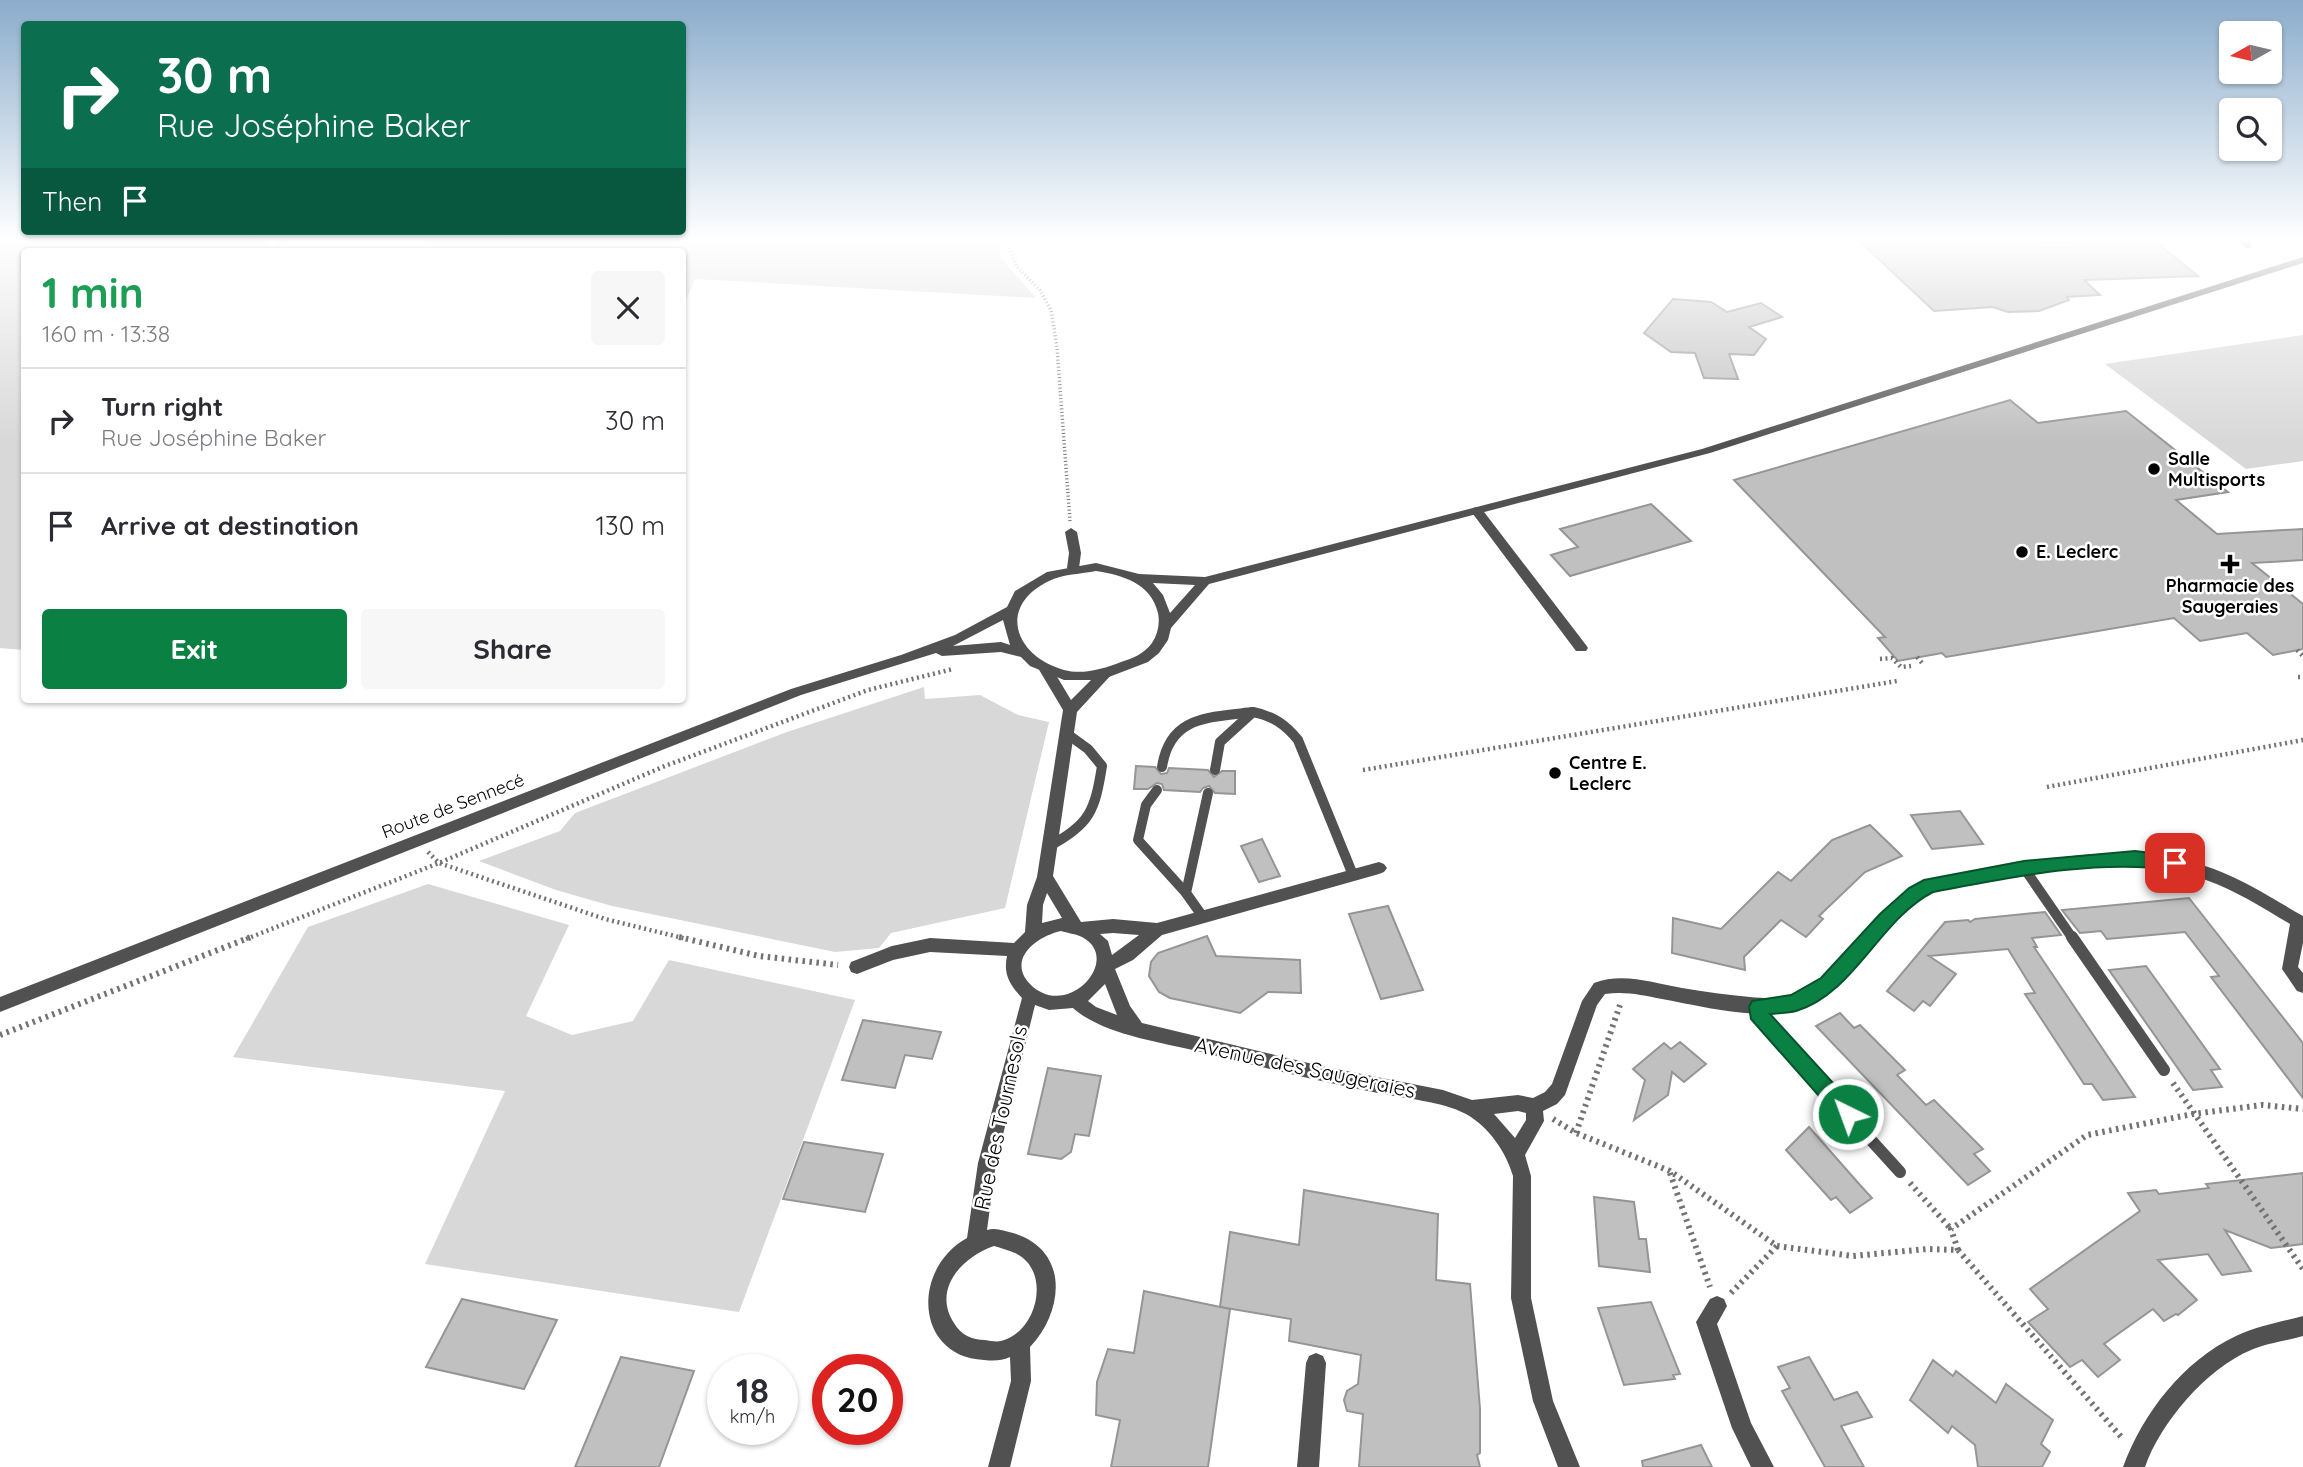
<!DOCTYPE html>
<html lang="en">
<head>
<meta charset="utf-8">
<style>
  body { margin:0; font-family:Quicksand,sans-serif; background:#f7f7f7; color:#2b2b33; height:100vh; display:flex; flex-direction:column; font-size:26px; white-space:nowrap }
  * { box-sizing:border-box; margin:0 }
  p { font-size:23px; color:#7c7c81 }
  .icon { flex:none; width:38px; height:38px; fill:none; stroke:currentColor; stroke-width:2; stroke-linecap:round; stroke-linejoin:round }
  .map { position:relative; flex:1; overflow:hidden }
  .sheet { position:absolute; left:21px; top:248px; width:665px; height:455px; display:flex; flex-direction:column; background:#fff; border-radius:7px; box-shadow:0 2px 5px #0004 }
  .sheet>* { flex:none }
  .hud { position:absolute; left:21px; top:21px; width:665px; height:214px; border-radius:7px; box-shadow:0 2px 5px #0004; background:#0b6e4f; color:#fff; overflow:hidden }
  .needle { width:46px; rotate:262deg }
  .buttons { position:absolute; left:2219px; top:21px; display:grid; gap:14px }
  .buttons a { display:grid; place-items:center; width:63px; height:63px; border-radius:7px; background:#fff; box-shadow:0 2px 5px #0004; font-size:35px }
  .speed { position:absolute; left:707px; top:1354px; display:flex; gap:14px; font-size:35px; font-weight:700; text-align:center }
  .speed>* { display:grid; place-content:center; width:91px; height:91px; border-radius:50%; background:#fff; box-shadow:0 2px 5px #0004; line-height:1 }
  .speed small { font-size:18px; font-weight:400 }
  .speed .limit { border:10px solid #d22; background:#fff; color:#111 }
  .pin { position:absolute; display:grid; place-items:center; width:60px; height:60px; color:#fff; margin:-30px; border-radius:14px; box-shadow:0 4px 10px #0006 }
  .me { position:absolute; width:77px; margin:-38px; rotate:318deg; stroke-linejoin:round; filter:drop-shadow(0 0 5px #0008) }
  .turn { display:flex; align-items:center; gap:24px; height:147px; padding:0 21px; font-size:32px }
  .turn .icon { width:91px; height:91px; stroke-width:2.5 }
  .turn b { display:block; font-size:49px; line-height:60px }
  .then { display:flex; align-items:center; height:66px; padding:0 21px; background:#0003; gap:14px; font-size:26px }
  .round { display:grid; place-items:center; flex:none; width:74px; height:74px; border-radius:7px; background:#f7f7f7 }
  .headline { display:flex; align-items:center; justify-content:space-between; height:119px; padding:0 21px }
  h1 { font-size:42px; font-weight:700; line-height:52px; color:#1e9e55 }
  .button { display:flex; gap:14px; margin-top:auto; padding:14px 21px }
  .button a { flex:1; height:80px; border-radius:7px; background:#0b8043; color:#fff; font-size:28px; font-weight:700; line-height:80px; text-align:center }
  .button a+a { background:#f7f7f7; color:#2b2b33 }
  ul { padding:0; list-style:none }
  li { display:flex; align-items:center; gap:21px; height:105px; padding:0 21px; border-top:2px solid #e1e1e2 }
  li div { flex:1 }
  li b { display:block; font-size:26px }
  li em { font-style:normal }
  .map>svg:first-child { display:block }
</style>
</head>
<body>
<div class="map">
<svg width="2303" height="1467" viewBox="0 0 2303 1467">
  <rect width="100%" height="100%" fill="#fff"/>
  <g fill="#d8d8d8">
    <polygon points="0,238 274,238 260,252 24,252 24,650 0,648"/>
    <polygon points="436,238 999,238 1001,258 1036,298 695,279 683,307 682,252 426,252"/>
    <polygon points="2303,335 2303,461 2246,469 2105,364"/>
    <polygon points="924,687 925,699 980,695 1018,715 1049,722 1005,908 891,933 879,948 835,952 612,906 556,890 479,861 560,831 575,813 787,732"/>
    <polygon points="428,884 569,925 526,1016 572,1035 633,1021 669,960 855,1000 739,1312 425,1264 505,1091 233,1057 308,927"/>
  </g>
  <g fill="#c0c0c0" stroke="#959595" stroke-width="2">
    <polygon points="1856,238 2012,238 2017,243 2081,242 2076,238 2151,238 2198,276 2084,280 2100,295 2067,297 2069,300 2039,311 2008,312 1993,307 1934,311"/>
    <polygon points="1673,299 1711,302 1727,312 1761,303 1782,317 1749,327 1766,339 1754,355 1729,354 1738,379 1704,378 1695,353 1671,352 1644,333"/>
    <polygon points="2010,400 2038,423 2126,411 2228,492 2176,500 2217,534 2303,529 2303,560 2252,563 2303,604 2303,649 2273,655 2247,633 2200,641 2174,618 1946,657 1942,653 1898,661 1878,638 1885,637 1734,480"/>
    <polygon points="1651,504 1691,541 1570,576 1551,555 1578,547 1560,529"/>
    <polygon points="1136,766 1155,767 1161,774 1167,773 1169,768 1208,770 1214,777 1222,771 1235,771 1235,794 1215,793 1209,786 1203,788 1200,792 1164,790 1162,784 1157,783 1148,789 1134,789"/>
    <polygon points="1960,811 1983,844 1932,849 1911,815"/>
    <polygon points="1870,825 1902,856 1865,872 1819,916 1823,919 1806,937 1781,920 1744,957 1745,970 1672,953 1673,918 1721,929 1778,872 1791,881 1832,840"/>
    <polygon points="1262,839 1280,876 1259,882 1241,846"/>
    <polygon points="2189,898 2303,1043 2303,1098 2211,977 2219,976 2185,932 2107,939 2101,931 2080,933 2062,910"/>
    <polygon points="1388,906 1423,990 1381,999 1349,914"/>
    <polygon points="2045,912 2061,935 2032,938 2037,947 2034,947 2135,1097 2103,1100 2092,1084 2084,1084 2025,994 2035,993 2008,949 1929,956 1956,974 1930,1006 1923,1001 1914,1011 1887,991 1945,922 1968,920 1970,922 1975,919"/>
    <polygon points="1207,936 1216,956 1300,960 1301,993 1268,992 1240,1013 1170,998 1159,992 1149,976 1151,962 1158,953"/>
    <polygon points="2146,966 2220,1069 2211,1070 2222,1087 2193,1090 2109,970"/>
    <polygon points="1840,1013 1854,1028 1860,1025 1905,1070 1897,1075 1926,1105 1934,1100 1983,1149 1974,1154 1990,1171 1968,1185 1816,1026"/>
    <polygon points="863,1020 941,1032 932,1059 905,1055 895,1088 842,1080"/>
    <polygon points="1680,1042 1706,1064 1684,1082 1672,1072 1668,1095 1634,1120 1645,1080 1633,1069 1664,1043 1671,1049"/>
    <polygon points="1048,1068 1101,1076 1089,1136 1075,1134 1071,1152 1061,1159 1028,1154"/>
    <polygon points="1809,1127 1860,1185 1872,1198 1850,1213 1836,1197 1831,1200 1786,1150"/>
    <polygon points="804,1142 883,1154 865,1212 783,1199"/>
    <polygon points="2303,1173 2303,1244 2271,1248 2225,1230 2251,1271 2222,1275 2208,1254 2158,1260 2197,1300 2178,1315 2176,1314 2164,1321 2153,1309 2104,1344 2120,1360 2098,1377 2082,1360 2070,1367 2028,1322 2048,1309 2030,1289 2140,1211 2128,1193 2156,1190 2159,1194 2209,1188 2206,1184"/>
    <polygon points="1304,1190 1438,1214 1436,1280 1470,1284 1480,1409 1480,1453 1477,1455 1480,1467 1359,1467 1363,1414 1347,1411 1344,1400 1347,1391 1358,1384 1361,1355 1289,1341 1291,1319 1220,1307 1230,1232 1299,1245"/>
    <polygon points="1594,1197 1634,1202 1639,1239 1646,1239 1650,1272 1599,1266"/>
    <polygon points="1144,1291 1230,1309 1208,1467 1111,1467 1120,1420 1096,1415 1097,1382 1108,1349 1134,1353"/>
    <polygon points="462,1299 557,1320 524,1389 426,1367"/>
    <polygon points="1651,1302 1680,1374 1673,1375 1675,1379 1624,1385 1598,1308"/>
    <polygon points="621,1357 694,1371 659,1467 575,1467"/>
    <polygon points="1809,1357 1834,1400 1857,1392 1872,1417 1841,1426 1864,1467 1825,1467 1782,1391 1790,1388 1778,1367"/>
    <polygon points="1933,1360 1953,1376 1956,1371 1996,1403 2006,1384 2053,1420 2041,1444 2050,1452 2042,1467 1978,1467 1975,1445 1952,1426 1948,1433 1910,1400"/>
    <polygon points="1701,1445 1712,1467 1643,1467 1642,1461"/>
  </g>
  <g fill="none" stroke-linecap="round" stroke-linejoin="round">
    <g stroke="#737373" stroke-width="3.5" stroke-dasharray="1 2.5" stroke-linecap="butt">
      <polyline points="1006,238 1017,267 1040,290 1051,310 1057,347 1070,521"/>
      <polyline points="271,252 286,238"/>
    </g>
    <g stroke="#737373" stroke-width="4.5" stroke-dasharray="2 3.5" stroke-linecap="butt">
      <polyline points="2297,650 2303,656"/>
      <polyline points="1917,657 1923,664"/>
      <polyline points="1880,659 1892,658 1901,667 1911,666"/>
      <polyline points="2298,677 2303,677"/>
      <polyline points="1363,770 1897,681"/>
      <polyline points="2047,787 2303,740"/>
      <polyline points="428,852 439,863 605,919 687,939"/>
      <polyline points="246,939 439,863 665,766 868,690 953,669"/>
    </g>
    <g stroke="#737373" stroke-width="6" stroke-dasharray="2.5 4.5" stroke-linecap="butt">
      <polyline points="679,937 759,956 838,965"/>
      <polyline points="0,1035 251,937"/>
      <polyline points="2173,1083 2303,1269"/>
      <polyline points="1553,1119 1576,1133 1670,1171 1777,1246 1853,1256 1927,1249 1958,1250 1951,1229 2087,1135 2193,1114 2262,1105 2303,1109"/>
      <polyline points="1576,1133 1620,1005"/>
      <polyline points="1670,1173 1710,1287"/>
      <polyline points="1910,1183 1951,1229"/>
      <polyline points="1958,1250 2123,1439"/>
      <polyline points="1731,1293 1777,1246"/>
    </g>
    <polyline stroke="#515151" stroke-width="7" points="2239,238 2248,245"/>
    <g stroke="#515151" stroke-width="10">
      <path d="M 1162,767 C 1170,715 1209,718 1252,712"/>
      <path d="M 1215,770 L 1220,742 L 1253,712 C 1273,716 1285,724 1298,740 L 1353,875"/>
      <polyline points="1157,790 1146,805 1138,840 1186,893"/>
      <path d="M 1049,846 C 1090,825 1095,810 1102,766 L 1088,749 L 1066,733"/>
      <polyline points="2024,868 2073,939"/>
      <polyline points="1203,917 1186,893 1208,793"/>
    </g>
    <g stroke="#515151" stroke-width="12">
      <polyline points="2072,937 2164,1070"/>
      <polyline points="1759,1007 1761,1019 1900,1172"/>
    </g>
    <g fill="#515151" fill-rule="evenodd">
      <polygon points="1477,507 1481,508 1586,645 1588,648 1586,651 1576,651 1473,514 1473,508"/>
      <polygon points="1071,528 1077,532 1081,553 1079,568 1073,572 1067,568 1069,553 1065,532"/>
      <path d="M 1045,663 L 1050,665 L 1071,700 L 1100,671 L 1105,669 L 1112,674 L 1077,712 L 1053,876 L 1081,922 L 1113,919 L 1157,923 L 1379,862 L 1384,864 L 1387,868 L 1384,872 L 1379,874 L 1162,935 L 1133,960 L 1115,969 L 1130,1006 L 1142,1023 L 1321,1066 L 1443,1090 L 1472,1100 L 1518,1095 L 1533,1098 L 1545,1092 L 1552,1084 L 1582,1001 L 1594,983 C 1623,972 1653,983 1682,988 C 1705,992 1728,995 1750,997 C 1764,998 1779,1000 1792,995 C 1839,980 1862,924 1900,896 C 1930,874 1965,873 2000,867 C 2072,854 2144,844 2214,869 C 2246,881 2273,899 2303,916 L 2303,943 L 2298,967 L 2303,973 L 2303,993 L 2297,991 L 2282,969 L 2290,924 C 2263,908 2237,891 2206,880 C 2140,855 2069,867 2002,879 C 1967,885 1935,885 1907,908 C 1869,939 1847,991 1799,1008 C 1761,1022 1701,1006 1662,999 C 1642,995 1625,991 1605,994 L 1597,1005 L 1565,1095 L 1557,1104 L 1543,1111 L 1544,1121 L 1525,1155 L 1531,1176 L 1531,1298 L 1553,1401 L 1580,1467 L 1558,1467 L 1533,1401 L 1511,1298 L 1513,1176 C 1506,1152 1489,1127 1466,1114 C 1441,1101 1406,1099 1378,1093 C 1317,1081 1257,1066 1197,1051 C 1159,1042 1102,1034 1073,1008 L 1049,1010 L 1035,1005 L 996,1163 L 987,1230 C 996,1227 1004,1231 1013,1233 C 1070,1250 1064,1311 1030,1347 L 1031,1381 L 1010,1467 L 988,1467 L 1011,1381 L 1010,1357 C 1001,1361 994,1361 984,1360 C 915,1357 911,1269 967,1238 L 978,1163 L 1022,998 C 1010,985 1003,974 1007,956 L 930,952 L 893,960 L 857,974 L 851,972 L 849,967 L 851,962 L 892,946 L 930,938 L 1014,943 L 1025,932 L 1027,905 L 1037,877 L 1063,710 L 1038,668 ZM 1047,893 L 1062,918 L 1042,923 L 1043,905 ZM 1061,931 C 1067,933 1076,934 1082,937 C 1124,959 1066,1023 1029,983 C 1007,958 1038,936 1061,931 ZM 1113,933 L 1139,935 L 1112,955 L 1108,941 L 1100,934 ZM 1105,984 L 1117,1015 L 1096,1007 L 1088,1001 ZM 1518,1111 L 1526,1113 L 1526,1120 L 1515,1138 L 1494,1114 ZM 994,1246 C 1001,1248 1008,1250 1015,1253 C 1052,1270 1038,1332 1001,1341 C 997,1342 990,1341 985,1340 C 972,1340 961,1335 954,1323 C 932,1289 962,1257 994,1246 Z"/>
      <polygon points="1717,1296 1724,1299 1727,1306 1717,1324 1751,1423 1774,1467 1751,1467 1732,1428 1696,1322 1710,1299"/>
      <path d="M 2303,1316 L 2303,1336 C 2286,1341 2267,1343 2251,1350 C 2207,1368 2160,1423 2145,1467 L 2123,1467 C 2143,1413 2183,1361 2236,1336 C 2257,1326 2281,1322 2303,1316 Z"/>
      <polygon points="1316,1353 1323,1356 1326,1363 1319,1467 1297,1467 1306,1363 1309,1356"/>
    </g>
    <path fill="#515151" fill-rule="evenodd" d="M 2303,257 L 2303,263 L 1710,453 L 1209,584 L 1171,628 L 1168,640 L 1159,653 L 1148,662 L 1101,680 L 1064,680 L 1030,666 L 1021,657 L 1001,652 L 942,656 L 936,653 L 801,695 L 0,1012 L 0,997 L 791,689 L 901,655 L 955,635 L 1007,607 L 1015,591 L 1047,572 L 1096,563 L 1139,574 L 1205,577 L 1702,449 ZM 1096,571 C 1122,575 1151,583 1158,613 C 1160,623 1158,634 1152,643 C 1144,654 1133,658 1121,662 C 1103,669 1083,675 1064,670 C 1014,656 997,606 1049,581 C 1062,574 1082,574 1096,571 ZM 1153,583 L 1195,585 L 1170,613 L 1163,595 ZM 1003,620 L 1010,645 L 1001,642 L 953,646 Z"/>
  </g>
  <linearGradient id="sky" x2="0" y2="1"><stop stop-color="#8baccb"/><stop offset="0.54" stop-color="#fff"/><stop offset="1" stop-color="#fff" stop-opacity="0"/></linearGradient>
  <rect width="2303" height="443" fill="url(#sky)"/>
  <path fill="#0b8043" stroke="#07532c" stroke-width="2" d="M 2135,851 L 2175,856 L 2182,858 L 2184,863 L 2182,868 L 2175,870 C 2094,859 2013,877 1933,892 C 1880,919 1854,994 1796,1011 C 1788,1013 1778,1013 1770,1014 L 1855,1107 L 1858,1114 L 1855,1121 L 1848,1124 L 1841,1121 L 1751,1019 L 1749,1007 L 1752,1001 L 1791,995 L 1821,978 L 1880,914 L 1909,888 L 1924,880 L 2024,861 Z"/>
  <g fill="#000" stroke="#fff" stroke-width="2.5">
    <circle cx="2154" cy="469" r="7"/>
    <circle cx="2022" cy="552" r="7"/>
    <path d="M2226.5 553.5h7v7h7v7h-7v7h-7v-7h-7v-7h7z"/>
    <circle cx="1555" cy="773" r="7"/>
  </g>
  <g text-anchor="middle" stroke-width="5" stroke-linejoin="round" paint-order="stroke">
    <g font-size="18" font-weight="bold" fill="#000" stroke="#fff" text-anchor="start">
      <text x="2168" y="465">Salle<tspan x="2168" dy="21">Multisports</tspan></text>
      <text x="2036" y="558">E. Leclerc</text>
      <text x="2230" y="592" text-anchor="middle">Pharmacie des<tspan x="2230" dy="21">Saugeraies</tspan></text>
      <text x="1569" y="769">Centre E.<tspan x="1569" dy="21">Leclerc</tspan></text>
    </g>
    <g font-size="18" fill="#000" stroke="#fff">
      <text transform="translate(453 806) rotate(-21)" y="6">Route de Sennecé</text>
    </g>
    <g font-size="21" fill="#000" stroke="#fff">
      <text transform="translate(1305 1068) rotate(12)" y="7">Avenue des Saugeraies</text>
      <text transform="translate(1001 1118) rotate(-78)" y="7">Rue des Tournesols</text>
    </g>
  </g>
</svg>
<div class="buttons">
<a><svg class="needle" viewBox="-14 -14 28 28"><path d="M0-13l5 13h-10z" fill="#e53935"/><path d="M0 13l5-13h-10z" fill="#7c7c81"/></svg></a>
<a><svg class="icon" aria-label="search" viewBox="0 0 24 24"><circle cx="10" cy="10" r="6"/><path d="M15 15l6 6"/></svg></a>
</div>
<div class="speed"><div>18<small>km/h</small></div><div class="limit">20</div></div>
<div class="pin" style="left:2175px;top:863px;background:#d93025"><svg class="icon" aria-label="arrive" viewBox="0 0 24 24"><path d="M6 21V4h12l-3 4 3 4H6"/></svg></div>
<svg class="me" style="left:1848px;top:1114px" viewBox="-20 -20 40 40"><circle r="17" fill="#0b8043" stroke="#fff" stroke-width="3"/><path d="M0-11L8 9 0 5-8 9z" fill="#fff"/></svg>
<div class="hud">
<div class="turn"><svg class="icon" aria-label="right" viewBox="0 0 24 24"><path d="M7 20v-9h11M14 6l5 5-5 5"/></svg><div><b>30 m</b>Rue Joséphine Baker</div></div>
<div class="then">Then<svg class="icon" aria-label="arrive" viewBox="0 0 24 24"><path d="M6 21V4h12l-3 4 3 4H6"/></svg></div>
</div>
<section class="sheet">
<div class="headline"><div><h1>1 min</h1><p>160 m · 13:38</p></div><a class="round"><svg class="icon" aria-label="close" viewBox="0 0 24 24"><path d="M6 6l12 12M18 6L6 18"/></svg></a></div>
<ul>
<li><svg class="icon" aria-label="right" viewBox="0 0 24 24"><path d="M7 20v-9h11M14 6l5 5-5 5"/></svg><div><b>Turn right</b><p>Rue Joséphine Baker</p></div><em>30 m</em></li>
<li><svg class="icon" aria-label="arrive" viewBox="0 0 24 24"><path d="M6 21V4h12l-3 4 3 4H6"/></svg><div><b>Arrive at destination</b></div><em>130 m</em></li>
</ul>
<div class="button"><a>Exit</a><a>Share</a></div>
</section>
</div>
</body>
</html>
